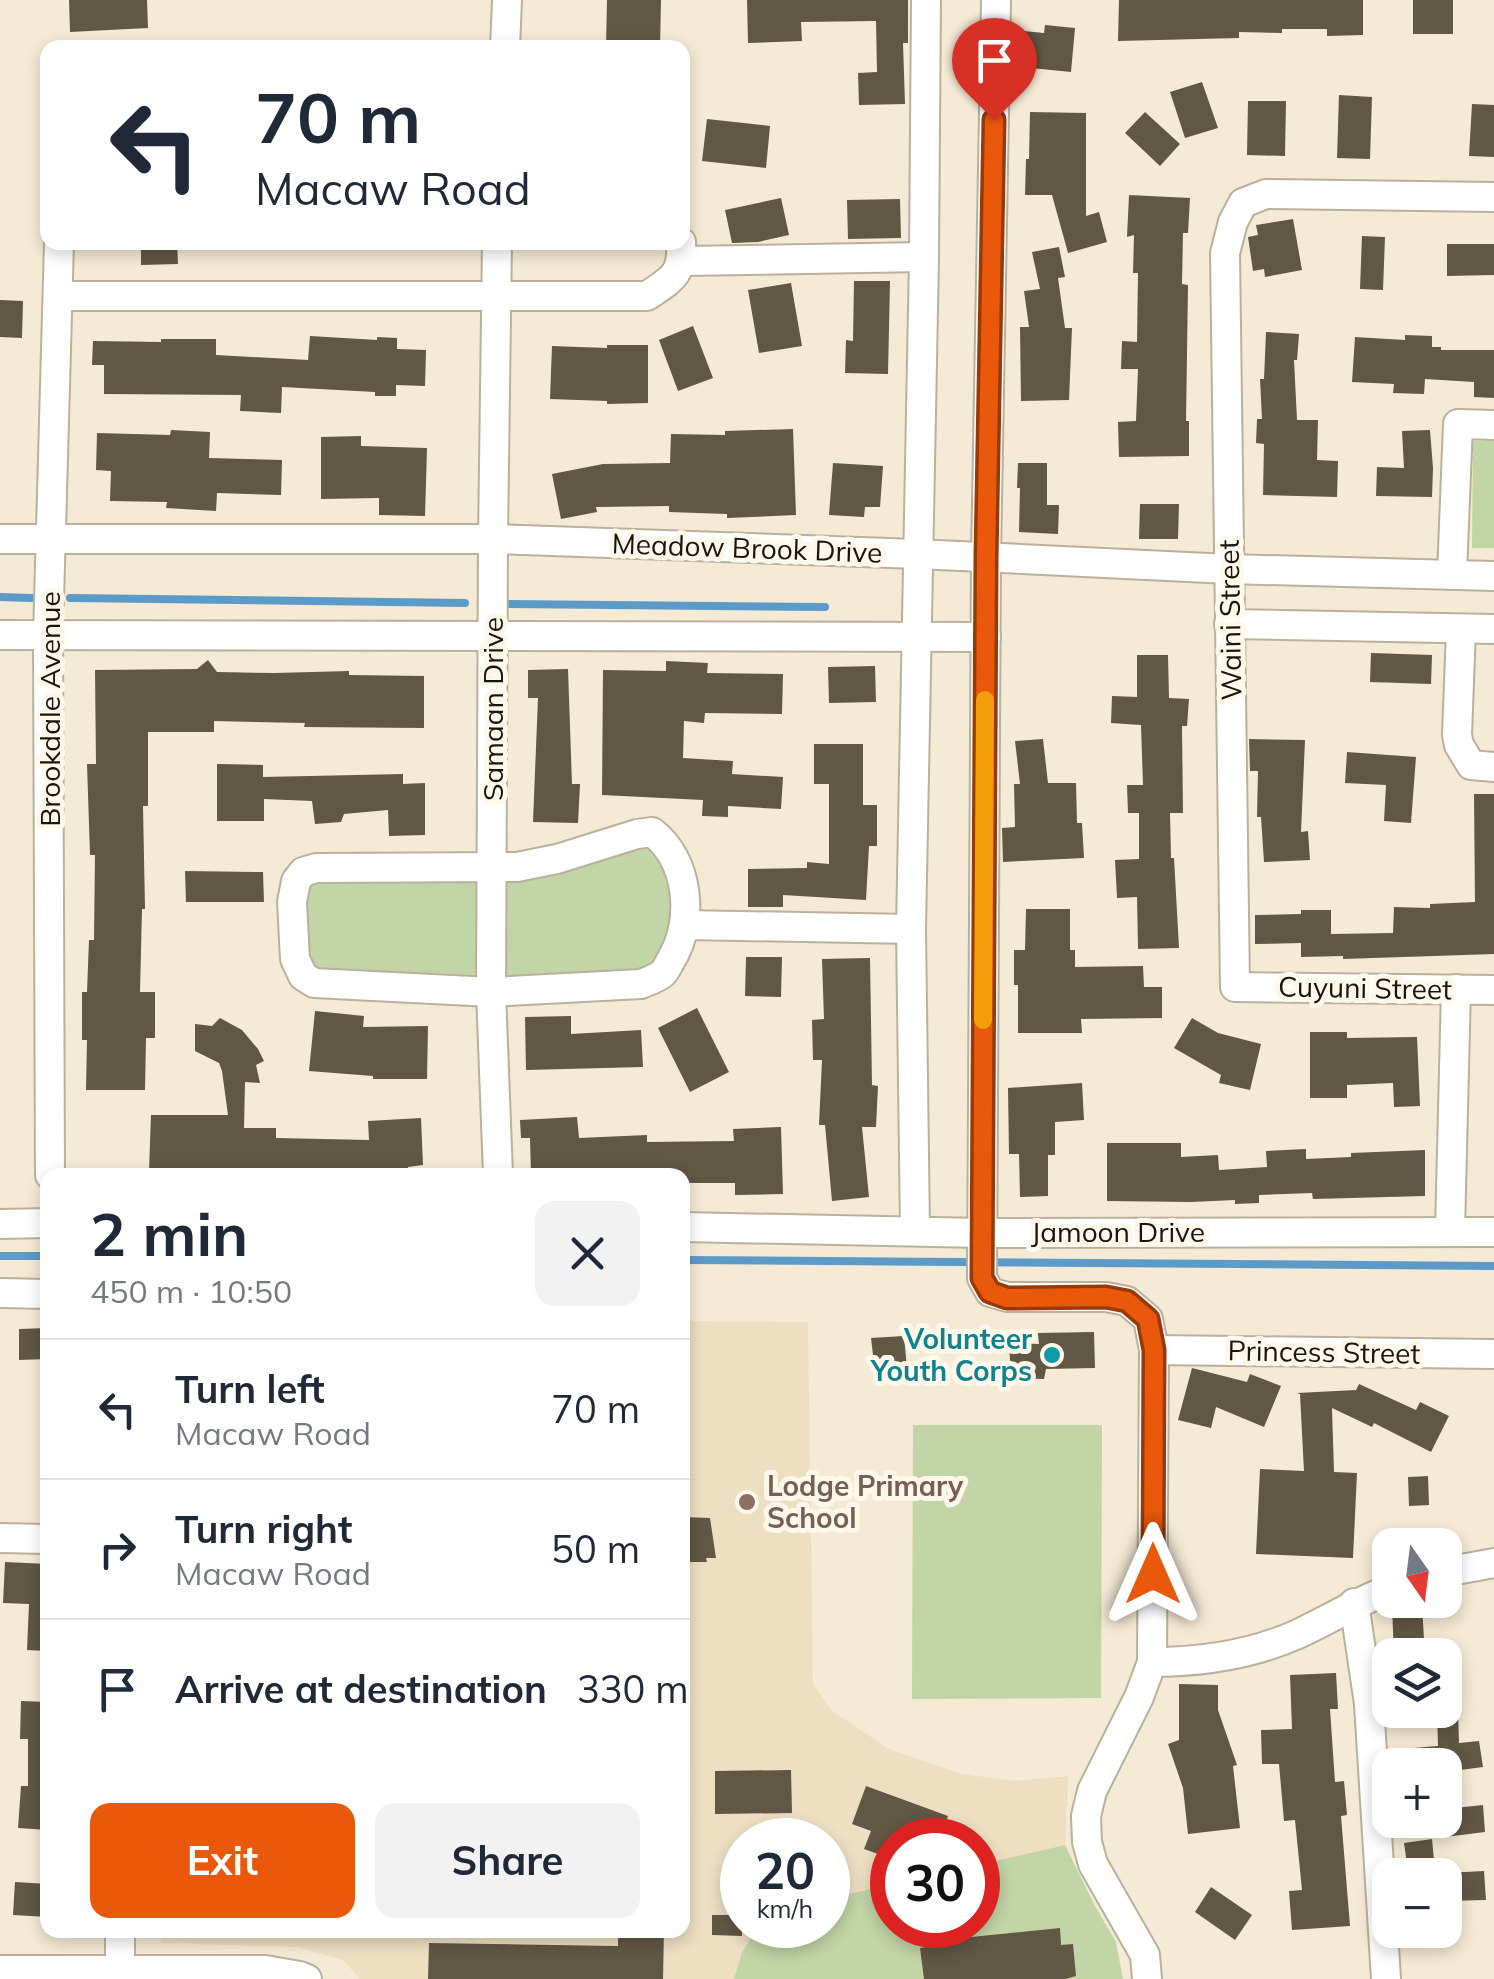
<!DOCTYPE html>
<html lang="en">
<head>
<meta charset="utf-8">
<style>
  body { margin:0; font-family:Mulish,sans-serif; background:#f2f2f3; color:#1f2937; height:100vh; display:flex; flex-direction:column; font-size:38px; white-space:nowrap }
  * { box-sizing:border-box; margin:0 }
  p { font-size:32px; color:#747a83 }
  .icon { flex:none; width:55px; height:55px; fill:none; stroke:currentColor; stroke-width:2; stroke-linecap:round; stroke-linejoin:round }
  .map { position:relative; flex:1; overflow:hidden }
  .drawer { position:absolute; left:40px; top:1168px; width:650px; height:770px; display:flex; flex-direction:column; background:#fff; border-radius:20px; box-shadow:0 5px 15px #0003 }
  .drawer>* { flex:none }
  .top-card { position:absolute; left:40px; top:40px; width:650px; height:210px; border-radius:20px; box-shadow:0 5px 15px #0003; background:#fff; color:#1f2937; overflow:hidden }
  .needle { width:65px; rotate:166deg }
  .tools { position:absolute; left:1372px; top:1528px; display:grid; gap:20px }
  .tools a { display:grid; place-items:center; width:90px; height:90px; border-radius:20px; background:#fff; box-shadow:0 5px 15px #0003; font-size:50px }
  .speed { position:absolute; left:720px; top:1818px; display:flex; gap:20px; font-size:50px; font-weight:700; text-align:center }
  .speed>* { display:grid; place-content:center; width:130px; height:130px; border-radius:50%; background:#fff; box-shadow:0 5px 15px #0003; line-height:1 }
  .speed small { font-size:25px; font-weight:400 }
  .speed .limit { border:15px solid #d22; background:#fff; color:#111 }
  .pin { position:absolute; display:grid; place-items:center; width:85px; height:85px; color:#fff; margin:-102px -42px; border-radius:50% 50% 50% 0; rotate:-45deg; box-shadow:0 0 10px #0007 }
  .pin .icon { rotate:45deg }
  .me { position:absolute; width:110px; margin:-55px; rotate:0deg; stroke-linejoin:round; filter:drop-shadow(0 0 8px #0008) }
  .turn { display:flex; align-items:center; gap:35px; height:210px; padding:0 50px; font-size:45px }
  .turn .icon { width:130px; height:130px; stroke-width:2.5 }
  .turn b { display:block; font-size:70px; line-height:85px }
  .round { display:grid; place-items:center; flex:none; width:105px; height:105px; border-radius:20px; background:#f2f2f3 }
  .summary { display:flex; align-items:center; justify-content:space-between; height:170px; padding:0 50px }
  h1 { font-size:60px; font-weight:700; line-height:75px }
  .button { display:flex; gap:20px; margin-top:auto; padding:20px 50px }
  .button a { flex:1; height:115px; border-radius:20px; background:#ea580c; color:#fff; font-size:40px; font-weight:700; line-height:115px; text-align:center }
  .button a+a { background:#f2f2f3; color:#1f2937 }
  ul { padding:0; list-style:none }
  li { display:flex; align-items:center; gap:30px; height:140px; padding:0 50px; border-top:2px solid #e0e1e3 }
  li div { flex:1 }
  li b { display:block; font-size:38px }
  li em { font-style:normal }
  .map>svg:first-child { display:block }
</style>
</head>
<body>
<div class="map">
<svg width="1494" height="1979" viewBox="0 0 1494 1979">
  <rect width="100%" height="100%" fill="#f5ead5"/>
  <polygon fill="#eedfc3" points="683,1321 808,1322 813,1684 831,1710 889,1749 962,1774 1016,1781 1068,1776 1065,1845 978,1865 978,1840 892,1840 892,1884 828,1899 828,1840 742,1840 742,1925 760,1925 742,1952 734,1979 360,1979 343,1960 298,1947 161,1943 161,1930 682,1930"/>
  <g fill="#c2d5a6">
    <polygon points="1473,441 1494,441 1494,548 1472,548"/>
    <polygon points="630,844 658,847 680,917 651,973 500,983 501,874"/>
    <polygon points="484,873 482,984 318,977 301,946 308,877"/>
    <polygon points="913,1425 1102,1425 1101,1698 912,1699"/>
    <polygon points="1065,1845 1095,1906 1116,1942 1123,1979 734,1979 742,1952 760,1925 828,1925 828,1899 892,1884 892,1925 978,1925 978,1865"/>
  </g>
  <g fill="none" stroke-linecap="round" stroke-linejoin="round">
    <g stroke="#5c9bc8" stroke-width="8">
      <polyline points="0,597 31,598"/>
      <polyline points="70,598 465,603"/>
      <polyline points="505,604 825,607"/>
      <polyline points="0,1256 48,1256"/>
      <polyline points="682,1260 1494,1266"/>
    </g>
  </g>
  <g fill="#605744">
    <polygon points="69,0 147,0 148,28 70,32"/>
    <polygon points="607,0 661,0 660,48 606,48"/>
    <polygon points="747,0 908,0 908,43 903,43 905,104 859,105 858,73 877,72 876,21 801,22 802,41 748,43"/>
    <polygon points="1119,0 1363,0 1363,35 1327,36 1327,29 1282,29 1282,33 1239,32 1239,38 1118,41"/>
    <rect x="1413" y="0" width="40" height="34"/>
    <polygon points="1045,25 1075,28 1071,72 1012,66 1013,30 1044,33"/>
    <polygon points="1202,82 1218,128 1185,138 1170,92"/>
    <polygon points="1339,95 1372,97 1370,159 1337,158"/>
    <polygon points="1248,101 1286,101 1285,156 1247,155"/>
    <polygon points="1472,104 1494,105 1494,157 1469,156"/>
    <polygon points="1030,112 1086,113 1086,216 1099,212 1107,242 1068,253 1052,195 1025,195 1026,159 1029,159"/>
    <polygon points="1145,112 1180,144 1160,166 1125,133"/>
    <polygon points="707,119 770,126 766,168 702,161"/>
    <polygon points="1129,195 1190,198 1188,233 1183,233 1182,284 1188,285 1186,421 1189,421 1189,456 1119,457 1118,422 1136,421 1138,369 1121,369 1122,341 1137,342 1138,273 1133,273 1134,235 1127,237"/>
    <polygon points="781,198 789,235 758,242 732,243 725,210"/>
    <polygon points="900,199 901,238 848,239 847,200"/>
    <polygon points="1293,219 1302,270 1265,277 1264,269 1253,271 1248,237 1258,235 1256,225"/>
    <polygon points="1362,236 1385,237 1383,290 1360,289"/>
    <polygon points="141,242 177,242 178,264 141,265"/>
    <polygon points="1447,244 1494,244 1494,275 1447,276"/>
    <polygon points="1059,247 1065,277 1058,278 1065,328 1072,328 1069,400 1021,401 1020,327 1029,327 1024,291 1040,289 1032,252"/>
    <polygon points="854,281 890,281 888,374 845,373 846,340 853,341"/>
    <polygon points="791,283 802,346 759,353 748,290"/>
    <polygon points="0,300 23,301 22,338 0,337"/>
    <polygon points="693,326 713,378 678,391 659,340"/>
    <polygon points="1266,332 1299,334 1297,360 1294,360 1297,420 1318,420 1317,460 1338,461 1337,497 1263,495 1264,444 1256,443 1257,419 1262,419 1260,379 1264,379"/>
    <polygon points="1405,335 1432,336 1432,347 1441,347 1441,350 1494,350 1494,398 1474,397 1474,382 1425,379 1424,394 1393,393 1394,384 1352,382 1355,337 1405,340"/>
    <polygon points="310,336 377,340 377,337 397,338 397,349 426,350 425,386 396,385 396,396 375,396 375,392 282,387 281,413 240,411 241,395 104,394 104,365 92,365 93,341 161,342 161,339 216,339 216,355 308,360"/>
    <polygon points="607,345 648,345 648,403 607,404 607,401 550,399 552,346 607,348"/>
    <polygon points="793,429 796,515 727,518 727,514 669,512 669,506 596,507 597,512 561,519 552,474 603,464 670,463 671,434 725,435 725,431"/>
    <polygon points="171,430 210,432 209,458 282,460 281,495 217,493 216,511 166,508 167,502 110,501 111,471 96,470 97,433 170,435"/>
    <polygon points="1430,430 1433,468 1432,497 1376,496 1377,467 1404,468 1402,431"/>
    <polygon points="361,436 361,446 427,448 425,516 379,515 379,498 321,499 321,437"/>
    <polygon points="833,463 883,466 880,507 865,507 864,517 829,515"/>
    <polygon points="1018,463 1047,463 1047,505 1059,505 1058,534 1019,532 1020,488 1017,488"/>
    <polygon points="1140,504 1179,504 1178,539 1139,539"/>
    <polygon points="1371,653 1432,655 1431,684 1370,682"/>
    <polygon points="1137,655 1168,655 1169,698 1189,699 1187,726 1182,726 1183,813 1170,813 1171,858 1174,858 1179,948 1138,949 1137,897 1117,898 1115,860 1139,859 1139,813 1128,813 1127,785 1143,785 1141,725 1111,723 1112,696 1137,697"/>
    <polygon points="208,660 217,672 275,673 349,671 349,675 424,676 424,728 304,727 305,723 214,721 214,732 148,732 148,806 143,806 145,909 142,909 140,992 155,992 155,1038 146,1038 145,1090 86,1090 87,1040 82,1040 82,992 87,992 89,940 94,940 95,855 90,855 87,764 96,764 95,670 197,669"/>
    <polygon points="666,661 708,663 707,673 783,674 782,714 705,713 704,723 684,721 683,758 733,761 732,774 783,777 781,809 728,806 728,817 702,816 703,800 602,795 603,670 666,671"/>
    <polygon points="875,666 876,702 829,703 828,667"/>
    <polygon points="568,669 572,784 580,784 578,823 533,822 538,698 528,698 528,670"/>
    <polygon points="1043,739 1048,783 1076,783 1077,823 1082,823 1084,858 1003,862 1002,828 1015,827 1014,784 1020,784 1015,741"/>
    <polygon points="1249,739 1305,740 1301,832 1308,831 1310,860 1264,862 1261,817 1257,817 1258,771 1250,771"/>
    <polygon points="814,744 863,744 863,805 877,805 877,846 869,846 866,900 783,895 783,907 748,907 748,869 807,868 807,862 829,864 829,784 814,784"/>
    <polygon points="1347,752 1416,757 1411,823 1384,821 1386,785 1345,783"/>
    <polygon points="217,764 263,765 263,777 403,774 403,784 425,783 425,835 389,836 388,810 344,814 341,822 315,824 312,801 264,799 264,821 217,821"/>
    <polygon points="1474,794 1494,794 1494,954 1343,959 1343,956 1301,957 1301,943 1255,944 1255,915 1301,914 1301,910 1331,910 1331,934 1393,933 1394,907 1430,908 1430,904 1475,902"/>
    <polygon points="185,871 263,872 264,902 186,902"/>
    <polygon points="1026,909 1070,909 1070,950 1075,950 1075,967 1143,966 1144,987 1162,987 1162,1018 1081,1019 1082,1033 1018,1033 1018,985 1014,985 1014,950 1025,950"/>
    <polygon points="746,957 782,957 781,997 745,996"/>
    <polygon points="870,958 872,1085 878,1086 876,1127 862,1127 869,1197 832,1201 825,1125 819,1125 822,1060 813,1060 812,1020 824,1019 822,959"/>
    <polygon points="697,1008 729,1072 690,1092 658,1028"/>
    <polygon points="315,1011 364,1016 363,1027 428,1026 427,1079 373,1079 373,1076 309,1071"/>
    <polygon points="571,1016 571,1034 641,1030 643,1067 526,1070 525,1017"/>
    <polygon points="220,1018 242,1030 258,1049 264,1061 256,1065 260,1083 245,1082 244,1128 276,1128 276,1138 369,1140 368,1121 421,1118 423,1165 408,1167 408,1175 149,1171 151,1115 228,1115 222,1071 219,1063 195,1051 195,1024 212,1026"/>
    <polygon points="1192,1018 1218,1033 1261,1044 1250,1090 1219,1083 1221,1075 1174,1048"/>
    <polygon points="1310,1032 1347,1032 1347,1038 1417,1037 1420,1106 1394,1107 1393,1083 1347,1085 1347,1098 1310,1098"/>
    <polygon points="1082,1083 1084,1120 1055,1122 1055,1155 1048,1155 1048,1196 1020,1197 1019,1154 1009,1154 1008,1088"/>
    <polygon points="577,1117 579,1138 647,1135 647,1142 734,1141 733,1129 781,1127 783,1194 735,1195 735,1183 682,1183 682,1175 531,1175 530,1138 521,1138 520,1120"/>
    <polygon points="1107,1143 1181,1143 1181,1157 1218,1155 1219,1170 1267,1167 1266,1151 1306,1149 1306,1159 1351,1157 1351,1153 1425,1150 1425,1196 1313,1199 1312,1193 1259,1195 1259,1203 1235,1204 1235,1200 1191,1202 1107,1201"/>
    <polygon points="48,1328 48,1359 19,1360 19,1329"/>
    <polygon points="1094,1332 1095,1368 1046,1369 1044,1379 1011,1378 1009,1343 1039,1344 1038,1333"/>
    <polygon points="904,1336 907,1369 875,1372 871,1338"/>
    <polygon points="1192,1368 1247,1382 1250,1374 1281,1386 1264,1427 1216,1407 1211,1428 1178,1420"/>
    <polygon points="1359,1384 1416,1410 1420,1402 1449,1416 1431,1452 1374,1423 1372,1427 1332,1408 1334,1472 1357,1473 1353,1558 1256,1554 1260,1469 1304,1471 1300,1394 1297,1393 1356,1390"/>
    <polygon points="1428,1476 1429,1505 1409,1506 1408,1477"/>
    <polygon points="682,1517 710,1518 716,1558 706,1558 707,1562 682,1562"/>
    <polygon points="5,1562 48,1564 48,1651 27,1650 29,1604 3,1603"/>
    <polygon points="1422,1606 1425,1655 1394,1655 1392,1607"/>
    <polygon points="1336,1673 1338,1709 1330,1709 1335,1782 1344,1781 1347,1815 1341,1816 1350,1926 1292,1930 1289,1891 1302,1890 1295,1820 1284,1821 1279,1764 1262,1764 1261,1730 1292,1729 1290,1675"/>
    <polygon points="1179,1684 1218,1685 1218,1710 1237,1765 1233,1766 1240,1828 1188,1834 1183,1788 1168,1744 1179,1740"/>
    <polygon points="21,1701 48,1702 48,1830 18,1828 21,1786 28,1786 28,1739 20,1739"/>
    <polygon points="1437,1710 1458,1710 1459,1743 1479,1741 1483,1767 1445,1772 1445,1765 1390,1765 1389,1750 1438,1746"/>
    <polygon points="791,1770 792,1813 715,1814 715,1771"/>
    <polygon points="866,1786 948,1816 940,1840 892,1840 892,1859 864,1849 871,1831 852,1824"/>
    <polygon points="1483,1805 1485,1832 1445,1837 1445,1809"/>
    <polygon points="1432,1839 1434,1860 1407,1864 1404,1843"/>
    <polygon points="1484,1871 1486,1900 1445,1901 1445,1873"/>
    <polygon points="15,1882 48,1884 48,1917 13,1915"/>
    <polygon points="1211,1887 1252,1915 1235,1940 1195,1912"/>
    <polygon points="712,1915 742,1915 742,1936 712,1935"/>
    <polygon points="1060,1928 1061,1945 1073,1944 1076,1976 1065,1979 924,1979 920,1948 933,1946 932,1941"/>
    <polygon points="618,1930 664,1930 663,1979 428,1979 429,1943 618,1946"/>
  </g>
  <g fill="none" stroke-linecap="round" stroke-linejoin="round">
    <defs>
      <g id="minor">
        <polyline points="996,0 986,558 982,1278 990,1292 1007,1297 1106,1297 1127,1301 1148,1319 1154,1350 1152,1662 1139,1697 1092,1791 1086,1816 1087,1842 1093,1864 1145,1955 1147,1979"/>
        <polyline points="505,48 507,0"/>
        <polyline points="1494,197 1266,194 1243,203 1233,222 1225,253 1235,987 1494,990"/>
        <polyline points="497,242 493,539 491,992 498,1175"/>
        <polyline points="682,261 924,257"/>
        <path d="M 59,296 L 647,296 C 672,279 683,275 681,242"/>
        <polyline points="0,539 493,539 917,554 1229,569 1494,576"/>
        <polyline points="1452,575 1458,424 1494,425"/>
        <polyline points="1229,624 1494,629"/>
        <polyline points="1461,629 1457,735 1459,745 1471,765 1494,767"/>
        <polyline points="0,635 986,637"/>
        <path d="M 652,832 C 689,860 695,921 671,960 C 668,965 666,970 663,973 C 658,978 648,981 641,984 L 491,992 L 314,983 L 303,976 L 295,959 L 292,902 L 296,881 L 303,872 L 316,868 L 517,867 L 557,859 L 637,834 Z"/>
        <polyline points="685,925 911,929"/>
        <polyline points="50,1175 48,637 59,242"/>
        <polyline points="0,1224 48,1223"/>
        <polyline points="682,1227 982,1233 1494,1232"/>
        <polyline points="915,1231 911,929 924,257 926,0"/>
        <polyline points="1450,1231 1456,989"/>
        <polyline points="0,1293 48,1294"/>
        <polyline points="1154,1350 1494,1354"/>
        <polyline points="0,1538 48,1539"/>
        <polyline points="1445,1572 1494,1563"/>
        <polyline points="1354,1603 1369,1704 1386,1979"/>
        <path d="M 1152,1662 C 1203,1662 1251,1655 1298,1634 C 1330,1619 1357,1602 1390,1589"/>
        <polyline points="0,1970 265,1970 300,1976 307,1979"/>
        <polyline points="120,1979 120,1930"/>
      </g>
    </defs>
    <use href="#minor" stroke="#bbb09c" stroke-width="32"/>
    <use href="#minor" stroke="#fff" stroke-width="28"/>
  </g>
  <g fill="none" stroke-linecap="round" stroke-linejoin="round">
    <defs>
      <polyline id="route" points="994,120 986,558 982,1278 990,1292 1007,1298 1106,1297 1127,1301 1148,1319 1154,1350 1153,1574"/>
    </defs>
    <use href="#route" stroke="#983908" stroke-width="25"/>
    <use href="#route" stroke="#ea580c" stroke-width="18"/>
    <polyline stroke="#f59e0b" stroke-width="18" points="983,1020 985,700"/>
  </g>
  <circle fill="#0f9aa8" stroke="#fef8eb" stroke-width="4" cx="1052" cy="1355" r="10"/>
  <circle fill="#8d6e63" stroke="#fef8eb" stroke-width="4" cx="747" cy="1502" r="10"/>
  <g text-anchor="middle" stroke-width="10" stroke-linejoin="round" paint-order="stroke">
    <g font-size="28" fill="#19150e" stroke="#fef8eb">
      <text transform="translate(747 548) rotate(2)" y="10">Meadow Brook Drive</text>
      <text transform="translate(1230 620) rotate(-91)" y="10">Waini Street</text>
      <text transform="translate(50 709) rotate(-90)" y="10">Brookdale Avenue</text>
      <text transform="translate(493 709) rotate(-90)" y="10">Samaan Drive</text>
      <text transform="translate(1365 988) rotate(1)" y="10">Cuyuni Street</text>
      <text x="1118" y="1242">Jamoon Drive</text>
      <text transform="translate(1324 1352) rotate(1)" y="10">Princess Street</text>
    </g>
    <g font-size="28" font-weight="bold" fill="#0d838f" stroke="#fef8eb" text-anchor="end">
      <text x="1032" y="1349">Volunteer<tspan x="1032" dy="32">Youth Corps</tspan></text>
    </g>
    <g font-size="28" font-weight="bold" fill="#785e54" stroke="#fef8eb" text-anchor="start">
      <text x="767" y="1496">Lodge Primary<tspan x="767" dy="32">School</tspan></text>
    </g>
  </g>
</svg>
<div class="tools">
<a><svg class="needle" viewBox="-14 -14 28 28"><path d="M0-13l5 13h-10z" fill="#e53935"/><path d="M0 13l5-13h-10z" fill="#747a83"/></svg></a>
<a><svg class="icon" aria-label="layers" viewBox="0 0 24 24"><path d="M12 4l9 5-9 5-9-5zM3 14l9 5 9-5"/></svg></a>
<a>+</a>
<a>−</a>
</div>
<div class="speed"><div>20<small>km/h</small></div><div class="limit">30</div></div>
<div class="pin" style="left:994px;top:120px;background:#d93025"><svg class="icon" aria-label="arrive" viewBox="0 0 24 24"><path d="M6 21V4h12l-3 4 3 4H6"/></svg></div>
<svg class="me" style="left:1153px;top:1574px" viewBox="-20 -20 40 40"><path d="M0-17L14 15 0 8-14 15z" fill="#ea580c" stroke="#fff" stroke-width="4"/></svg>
<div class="top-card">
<div class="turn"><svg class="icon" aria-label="left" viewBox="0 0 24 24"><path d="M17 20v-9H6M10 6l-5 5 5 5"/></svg><div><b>70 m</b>Macaw Road</div></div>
</div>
<section class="drawer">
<div class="summary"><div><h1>2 min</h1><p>450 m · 10:50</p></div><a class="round"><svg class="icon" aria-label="close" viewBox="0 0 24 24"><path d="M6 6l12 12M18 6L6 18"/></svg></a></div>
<ul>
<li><svg class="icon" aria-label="left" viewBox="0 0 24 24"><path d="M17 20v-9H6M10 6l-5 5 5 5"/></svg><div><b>Turn left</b><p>Macaw Road</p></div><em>70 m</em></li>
<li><svg class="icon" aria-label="right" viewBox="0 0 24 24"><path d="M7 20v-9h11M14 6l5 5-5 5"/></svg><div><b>Turn right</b><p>Macaw Road</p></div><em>50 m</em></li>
<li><svg class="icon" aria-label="arrive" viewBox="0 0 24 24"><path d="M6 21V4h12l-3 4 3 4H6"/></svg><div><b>Arrive at destination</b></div><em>330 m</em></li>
</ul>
<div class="button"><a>Exit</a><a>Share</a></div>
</section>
</div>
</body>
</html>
